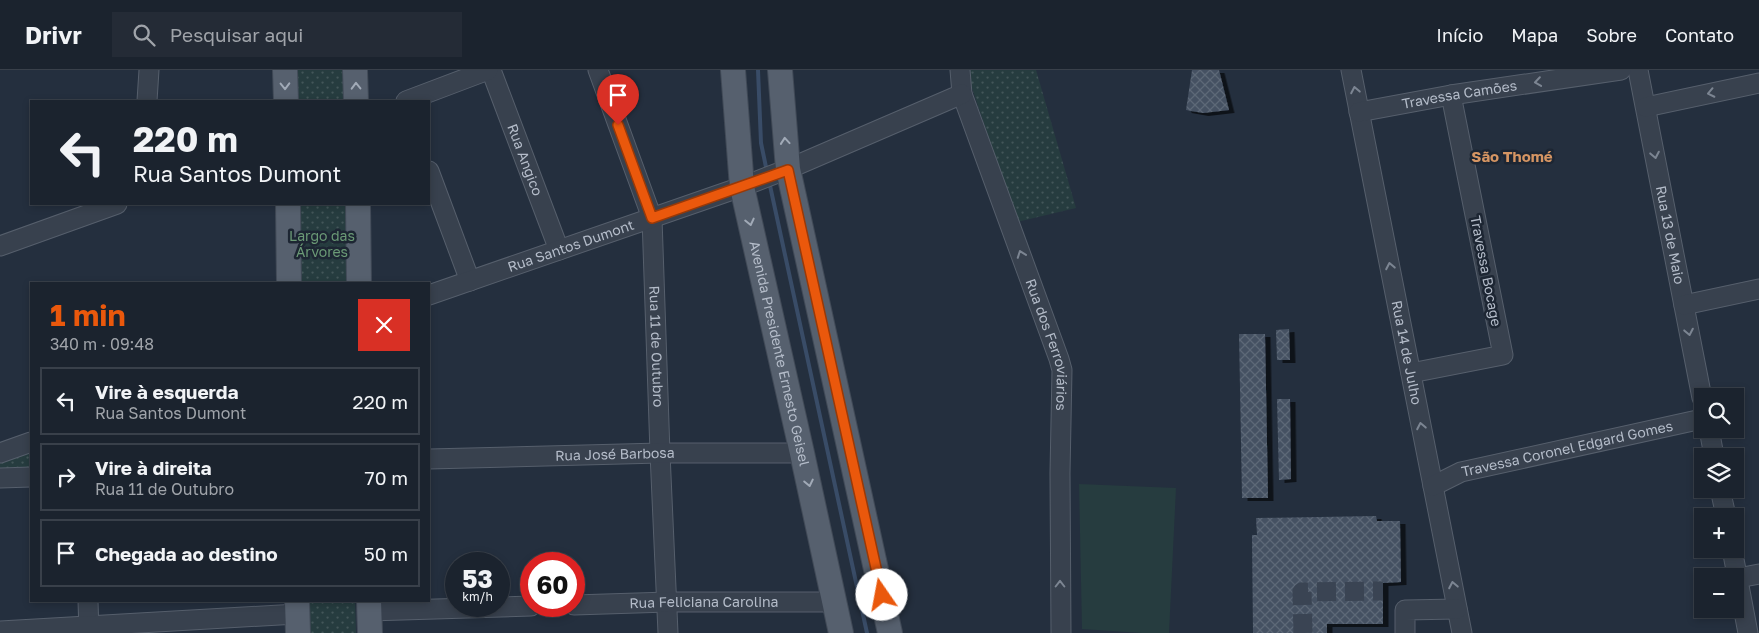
<!DOCTYPE html>
<html lang="pt">
<head>
<meta charset="utf-8">
<style>
  body { margin:0; font-family:"Golos Text",sans-serif; background:#242b36; color:#f1f3f6; height:100vh; display:flex; flex-direction:column; font-size:19px; white-space:nowrap }
  * { box-sizing:border-box; margin:0 }
  p { font-size:16px; color:#a0a4aa }
  .icon { flex:none; width:28px; height:28px; fill:none; stroke:currentColor; stroke-width:2; stroke-linecap:round; stroke-linejoin:round }
  .map { position:relative; flex:1; overflow:hidden }
  .drawer { position:absolute; left:30px; top:212px; width:400px; height:320px; display:flex; flex-direction:column; background:#1b232e; border-radius:0px; box-shadow:0 2px 8px #0003,0 0 0 1px #39404a }
  .drawer>* { flex:none }
  .banner { position:absolute; left:30px; top:30px; width:400px; height:105px; border-radius:0px; box-shadow:0 2px 8px #0003,0 0 0 1px #39404a; background:#1b232e; color:#f1f3f6; overflow:hidden }
  .buttons { position:absolute; left:1694px; top:318px; display:grid; gap:10px }
  .buttons a { display:grid; place-items:center; width:50px; height:50px; border-radius:0px; background:#1b232e; box-shadow:0 2px 8px #0003,0 0 0 1px #39404a; font-size:25px }
  .speed { position:absolute; left:445px; top:482px; display:flex; gap:10px; font-size:25px; font-weight:700; text-align:center }
  .speed>* { display:grid; place-content:center; width:65px; height:65px; border-radius:50%; background:#1b232e; box-shadow:0 2px 8px #0003,0 0 0 1px #39404a; line-height:1 }
  .speed small { font-size:12px; font-weight:400 }
  .speed .limit { border:8px solid #d22; background:#fff; color:#111 }
  .pin { position:absolute; display:grid; place-items:center; width:42px; height:42px; color:#fff; margin:-51px -21px; border-radius:50% 50% 50% 0; rotate:-45deg; box-shadow:0 0 5px #0007 }
  .pin .icon { rotate:45deg }
  .me { position:absolute; width:55px; margin:-28px; rotate:348deg; stroke-linejoin:round; filter:drop-shadow(0 0 4px #0008) }
  .turn { display:flex; align-items:center; gap:18px; height:105px; padding:0 20px; font-size:22px }
  .turn .icon { width:65px; height:65px; stroke-width:2.5 }
  .turn b { display:block; font-size:35px; line-height:42px }
  .round { display:grid; place-items:center; flex:none; width:52px; height:52px; border-radius:0px; background:#242b36 }
  .overview { display:flex; align-items:center; justify-content:space-between; height:85px; padding:0 20px }
  h1 { font-size:30px; font-weight:700; line-height:38px; color:#ea580c }
  ul { padding:0; list-style:none }
  li { display:flex; align-items:center; gap:15px; height:68px; margin:0 10px 8px; padding:0 10px; border:2px solid #39404a; border-radius:0px }
  li div { flex:1 }
  li b { display:block; font-size:19px }
  li em { font-style:normal }
  header { display:flex; align-items:center; gap:30px; box-sizing:border-box; height:70px; padding:0 25px; background:#1b232e; border-bottom:1px solid #39404a }
  header strong { font-size:24px }
  nav { display:flex; gap:28px; margin-inline-start:auto; font-size:18px }
  .search { width:350px; height:45px; background:#242b36; display:flex; align-items:center; gap:12px; box-sizing:border-box; padding:0 18px; border-radius:0px; color:#a0a4aa; font-size:19px }
  .map>svg:first-child { display:block }
</style>
</head>
<body>
<header>
<strong>Drivr</strong>
<div class="search"><svg class="icon" aria-label="search" viewBox="0 0 24 24"><circle cx="10" cy="10" r="6"/><path d="M15 15l6 6"/></svg>Pesquisar aqui</div>
<nav><a>Início</a><a>Mapa</a><a>Sobre</a><a>Contato</a></nav>
</header>
<div class="map">
<svg width="1759" height="563" viewBox="0 0 1759 563">
  <defs>
    <pattern id="grass-dots" width="8" height="8" patternUnits="userSpaceOnUse" patternTransform="scale(1.25)"><rect width="8" height="8" fill="#263c3f"/><path d="M2 2h.1M6 6h.1" fill="none" stroke="#435659" stroke-width="1.8" stroke-linecap="round"/></pattern>
    <pattern id="building-cross-hatch" width="8" height="8" patternUnits="userSpaceOnUse" patternTransform="scale(1.25)"><rect width="8" height="8" fill="#455162"/><path d="M0 0l8 8M0 8l8-8" fill="none" stroke="#5d6877"/></pattern>
    <filter id="shadow"><feDropShadow dx="5.5" dy="3" stdDeviation="0" flood-color="#0009"/></filter>
  </defs>
  <rect width="100%" height="100%" fill="#242f3e"/>
  <g fill="url(#grass-dots)">
    <polygon points="291,0 343,0 345,31 292,31"/>
    <polygon points="970,0 1036,0 1076,138 1017,152 971,15"/>
    <polygon points="294,134 347,134 349,214 297,214"/>
    <polygon points="31,379 31,401 0,403 0,389"/>
    <polygon points="308,531 355,531 356,563 309,563"/>
  </g>
  <polygon fill="#263c3f" points="1079,414 1176,418 1169,563 1142,563 1082,559"/>
  <g fill="none" stroke-linecap="round" stroke-linejoin="round">
    <g stroke="#394c67" stroke-width="4">
      <polyline points="758,0 761,73 767,102"/>
      <polyline points="769,111 867,563"/>
    </g>
  </g>
  <g fill="url(#building-cross-hatch)" filter="url(#shadow)">
    <polygon points="1192,0 1219,0 1229,40 1203,43 1186,40"/>
    <polygon points="1289,259 1290,290 1277,290 1276,260"/>
    <polygon points="1239,264 1265,264 1268,428 1242,428"/>
    <polygon points="1277,329 1290,329 1291,409 1279,410"/>
    <polygon points="1376,446 1377,451 1400,451 1401,512 1383,513 1383,554 1327,554 1327,563 1253,563 1252,465 1257,465 1256,448"/>
  </g>
  <g fill="none" stroke-linecap="round" stroke-linejoin="round">
    <polyline stroke="#3a4453" stroke-width="19" stroke-dasharray="19 9" stroke-linecap="butt" points="1303,563 1302,522 1383,521"/>
    <defs>
      <g id="minor">
        <path id="s1" d="M 491,0 L 559,180"/>
        <path id="s2" d="M 598,0 L 652,148 L 660,383 L 668,563"/>
        <path id="s3" d="M 960,0 L 962,24 L 1059,289 L 1062,300 L 1060,403 L 1061,563"/>
        <path id="s4" d="M 1351,0 L 1462,563"/>
        <path id="s5" d="M 1638,0 L 1702,328"/>
        <polyline points="147,31 149,0"/>
        <polyline points="406,31 488,0"/>
        <polyline points="1646,37 1759,13"/>
        <path id="s6" d="M 1359,42 L 1451,25 L 1621,0"/>
        <polyline points="429,101 470,211"/>
        <polyline points="0,176 117,134"/>
        <path id="s7" d="M 429,225 L 744,116 L 788,99 L 962,24"/>
        <polyline points="1684,235 1759,219"/>
        <polyline points="1411,303 1503,285 1451,25"/>
        <polyline points="1709,359 1714,386"/>
        <polyline points="0,383 31,372"/>
        <path id="s8" d="M 429,389 L 660,383 L 802,383"/>
        <polyline points="0,408 31,407"/>
        <path id="s9" d="M 1433,416 L 1461,402 L 1702,349"/>
        <polyline points="1720,419 1726,446"/>
        <polyline points="1732,479 1748,563"/>
        <polyline points="1738,508 1759,504"/>
        <polyline points="88,531 89,563"/>
        <path id="s10" d="M 574,535 L 668,532 L 834,532"/>
        <polyline points="369,541 531,536"/>
        <polyline points="0,561 297,544"/>
        <polyline points="1405,563 1405,540 1457,539"/>
      </g>
      <g id="major">
        <polyline points="285,0 286,31"/>
        <polyline points="355,0 356,31"/>
        <path id="s11" d="M 733,0 L 742,117 L 802,383 L 841,563"/>
        <polyline points="780,0 788,99 890,563"/>
        <polyline points="288,134 289,214"/>
        <polyline points="358,134 359,214"/>
        <polyline points="297,531 298,563"/>
        <polyline points="369,531 370,563"/>
      </g>
    </defs>
    <use href="#minor" stroke="#565f6c" stroke-width="21"/>
    <use href="#major" stroke="#414a57" stroke-width="26"/>
    <use href="#minor" stroke="#38414e" stroke-width="19"/>
    <use href="#major" stroke="#56606e" stroke-width="24"/>
  </g>
  <defs><path id="oneway-chevron" d="M-2-3.5L2.5 0L-2 3.5" fill="none" stroke-width="1.6" stroke-linecap="round" stroke-linejoin="round" transform="scale(1.25)"/></defs>
  <g stroke="#7c8592">
    <use href="#oneway-chevron" transform="translate(1538 12) rotate(172)"/>
    <use href="#oneway-chevron" transform="translate(1355 20) rotate(-101)"/>
    <use href="#oneway-chevron" transform="translate(1711 23) rotate(168)"/>
    <use href="#oneway-chevron" transform="translate(1655 85) rotate(79)"/>
    <use href="#oneway-chevron" transform="translate(1021 184) rotate(-110)"/>
    <use href="#oneway-chevron" transform="translate(1390 196) rotate(-101)"/>
    <use href="#oneway-chevron" transform="translate(1689 262) rotate(79)"/>
    <use href="#oneway-chevron" transform="translate(1421 356) rotate(-101)"/>
    <use href="#oneway-chevron" transform="translate(1060 514) rotate(-90)"/>
    <use href="#oneway-chevron" transform="translate(1453 515) rotate(-101)"/>
  </g>
  <g stroke="#a1aab7">
    <use href="#oneway-chevron" transform="translate(285 16) rotate(89)"/>
    <use href="#oneway-chevron" transform="translate(356 16) rotate(-91)"/>
    <use href="#oneway-chevron" transform="translate(785 71) rotate(-95)"/>
    <use href="#oneway-chevron" transform="translate(750 152) rotate(77)"/>
    <use href="#oneway-chevron" transform="translate(809 413) rotate(78)"/>
  </g>
  <g fill="none" stroke-linecap="round" stroke-linejoin="round">
    <defs>
      <polyline id="route" points="618,55 652,148 788,100 882,525"/>
    </defs>
    <use href="#route" stroke="#983908" stroke-width="12"/>
    <use href="#route" stroke="#ea580c" stroke-width="9"/>
  </g>
  <g text-anchor="middle" stroke-width="5" stroke-linejoin="round" paint-order="stroke">
    <g font-size="14" fill="#b4bcc9" stroke="#1d2633">
      <text dy="5" stroke="none"><textPath href="#s6" startOffset="102">Travessa Camões</textPath></text>
      <text dy="5" stroke="none"><textPath href="#s1" startOffset="96">Rua Angico</textPath></text>
      <text dy="5" stroke="none"><textPath href="#s5" startOffset="168">Rua 13 de Maio</textPath></text>
      <text dy="5" stroke="none"><textPath href="#s7" startOffset="150">Rua Santos Dumont</textPath></text>
      <text transform="translate(1486 201) rotate(79)" y="5">Travessa Bocage</text>
      <text dy="5" stroke="none"><textPath href="#s3" startOffset="290">Rua dos Ferroviários</textPath></text>
      <text dy="5" stroke="none"><textPath href="#s2" startOffset="286">Rua 11 de Outubro</textPath></text>
      <text dy="5" stroke="none"><textPath href="#s4" startOffset="288">Rua 14 de Julho</textPath></text>
      <text dy="5" stroke="none"><textPath href="#s11" startOffset="288">Avenida Presidente Ernesto Geisel</textPath></text>
      <text dy="5" stroke="none"><textPath href="#s9" startOffset="140">Travessa Coronel Edgard Gomes</textPath></text>
      <text dy="5" stroke="none"><textPath href="#s8" startOffset="186">Rua José Barbosa</textPath></text>
      <text dy="5" stroke="none"><textPath href="#s10" startOffset="130">Rua Feliciana Carolina</textPath></text>
    </g>
    <g font-size="14" fill="#6b9a76" stroke="#1d2633">
      <text x="322" y="171">Largo das<tspan x="322" dy="16">Árvores</tspan></text>
    </g>
    <g font-size="15" font-weight="bold" fill="#d59563" stroke="#1d2633">
      <text x="1512" y="92">São Thomé</text>
    </g>
  </g>
</svg>
<div class="buttons">
<a><svg class="icon" aria-label="search" viewBox="0 0 24 24"><circle cx="10" cy="10" r="6"/><path d="M15 15l6 6"/></svg></a>
<a><svg class="icon" aria-label="layers" viewBox="0 0 24 24"><path d="M12 4l9 5-9 5-9-5zM3 14l9 5 9-5"/></svg></a>
<a>+</a>
<a>−</a>
</div>
<div class="speed"><div>53<small>km/h</small></div><div class="limit">60</div></div>
<div class="pin" style="left:618px;top:55px;background:#d93025"><svg class="icon" aria-label="arrive" viewBox="0 0 24 24"><path d="M6 21V4h12l-3 4 3 4H6"/></svg></div>
<svg class="me" style="left:882px;top:525px" viewBox="-20 -20 40 40"><circle r="19" fill="#fff"/><path d="M0-13L10 11 0 6-10 11z" fill="#ea580c"/></svg>
<div class="banner">
<div class="turn"><svg class="icon" aria-label="left" viewBox="0 0 24 24"><path d="M17 20v-9H6M10 6l-5 5 5 5"/></svg><div><b>220 m</b>Rua Santos Dumont</div></div>
</div>
<section class="drawer">
<div class="overview"><div><h1>1 min</h1><p>340 m · 09:48</p></div><a class="round" style="background:#d93025;color:#fff"><svg class="icon" aria-label="close" viewBox="0 0 24 24"><path d="M6 6l12 12M18 6L6 18"/></svg></a></div>
<ul>
<li><svg class="icon" aria-label="left" viewBox="0 0 24 24"><path d="M17 20v-9H6M10 6l-5 5 5 5"/></svg><div><b>Vire à esquerda</b><p>Rua Santos Dumont</p></div><em>220 m</em></li>
<li><svg class="icon" aria-label="right" viewBox="0 0 24 24"><path d="M7 20v-9h11M14 6l5 5-5 5"/></svg><div><b>Vire à direita</b><p>Rua 11 de Outubro</p></div><em>70 m</em></li>
<li><svg class="icon" aria-label="arrive" viewBox="0 0 24 24"><path d="M6 21V4h12l-3 4 3 4H6"/></svg><div><b>Chegada ao destino</b></div><em>50 m</em></li>
</ul>
</section>
</div>
</body>
</html>
